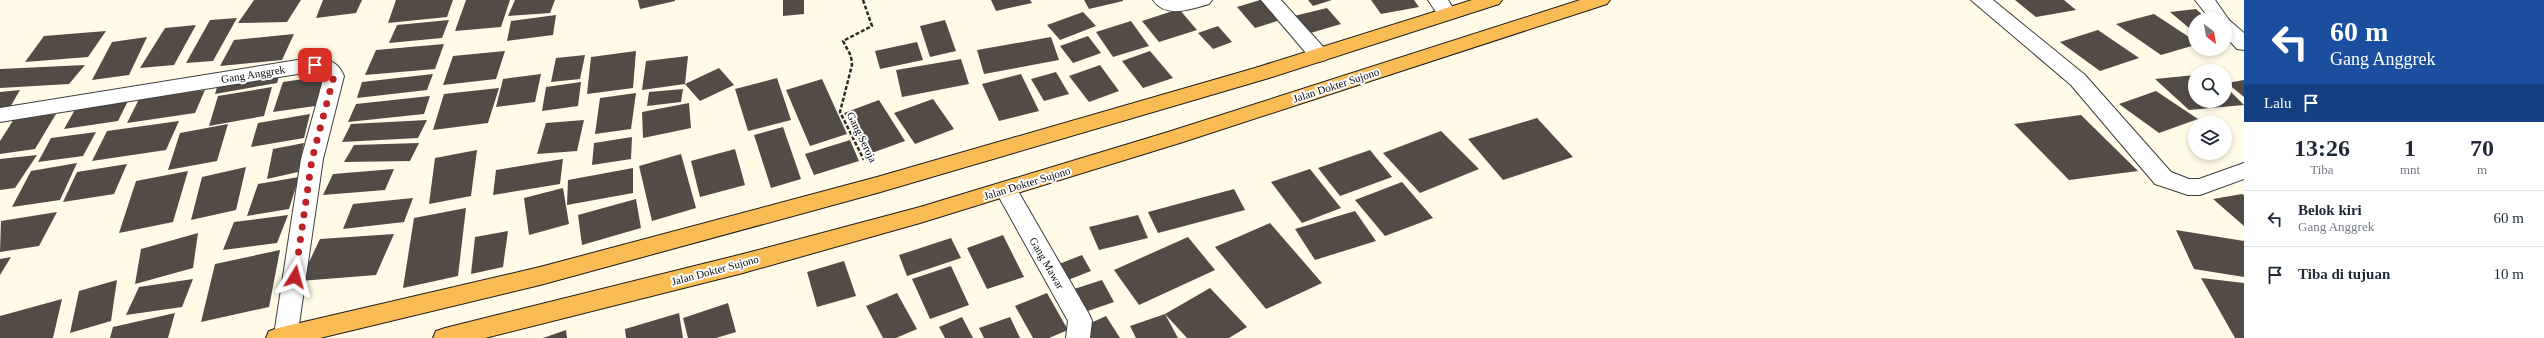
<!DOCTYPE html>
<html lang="id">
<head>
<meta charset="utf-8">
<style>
  body { margin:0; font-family:Georgia,serif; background:#f6f6f7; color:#1f2937; height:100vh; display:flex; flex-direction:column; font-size:15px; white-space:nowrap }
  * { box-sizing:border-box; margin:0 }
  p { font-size:13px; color:#747a83 }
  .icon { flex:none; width:22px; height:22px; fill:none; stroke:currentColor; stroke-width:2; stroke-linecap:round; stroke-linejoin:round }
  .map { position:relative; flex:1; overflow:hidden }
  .drawer { display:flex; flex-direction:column; background:#fff; width:300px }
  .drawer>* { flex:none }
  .hud { background:#1a4fa0; color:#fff; overflow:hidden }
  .needle { width:26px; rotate:149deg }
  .buttons { position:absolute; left:2188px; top:12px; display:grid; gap:8px }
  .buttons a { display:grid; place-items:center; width:44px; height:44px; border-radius:50%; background:#fff; box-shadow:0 2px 6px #0003; font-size:20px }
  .pin { position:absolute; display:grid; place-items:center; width:34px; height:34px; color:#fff; margin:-17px; border-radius:8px; box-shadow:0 2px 6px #0006 }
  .me { position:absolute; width:44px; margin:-22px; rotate:8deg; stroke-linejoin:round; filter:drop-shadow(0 0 3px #0008) }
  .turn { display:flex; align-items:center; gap:14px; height:84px; padding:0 20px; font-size:18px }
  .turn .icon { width:52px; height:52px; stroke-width:2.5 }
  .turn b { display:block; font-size:28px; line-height:34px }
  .then { display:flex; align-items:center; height:38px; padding:0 20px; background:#0003; gap:8px; font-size:15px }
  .eta { display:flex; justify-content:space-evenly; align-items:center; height:68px; text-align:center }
  .eta b { font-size:24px; font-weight:700; line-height:28px }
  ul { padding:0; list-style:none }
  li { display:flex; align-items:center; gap:12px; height:56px; padding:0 20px; border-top:1px solid #e0e1e3 }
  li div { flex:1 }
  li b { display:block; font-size:15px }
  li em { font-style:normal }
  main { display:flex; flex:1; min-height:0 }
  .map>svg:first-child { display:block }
</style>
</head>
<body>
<main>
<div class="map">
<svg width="2244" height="338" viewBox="0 0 2244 338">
  <rect width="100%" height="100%" fill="#fffbe7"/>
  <g fill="#534c46">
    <polygon points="254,0 301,0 287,22 238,23"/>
    <polygon points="323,0 362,0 356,13 316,18"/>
    <polygon points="396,0 453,0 447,17 388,23"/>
    <polygon points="466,0 510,0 501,27 455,31"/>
    <polygon points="515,0 555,0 550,13 508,16"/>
    <polygon points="638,0 675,0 675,1 640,9"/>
    <polygon points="783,0 804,0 804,14 783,16"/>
    <polygon points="991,0 1030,0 1032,3 996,11"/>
    <polygon points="1084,0 1123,0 1123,1 1089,9"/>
    <polygon points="1260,0 1268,0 1284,19 1255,28 1237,7"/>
    <polygon points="1308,0 1332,0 1313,6"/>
    <polygon points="1371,0 1414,0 1419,7 1381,14"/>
    <polygon points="2015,0 2064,0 2076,10 2036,17"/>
    <polygon points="1327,8 1341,24 1304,35 1290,17"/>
    <polygon points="1179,9 1197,30 1159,42 1142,21"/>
    <polygon points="2196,9 2207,19 2195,19 2195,33 2170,12"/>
    <polygon points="1083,12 1096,26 1060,40 1047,25"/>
    <polygon points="2154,14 2195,41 2195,45 2161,55 2116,24"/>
    <polygon points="556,15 553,35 507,41 511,21"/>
    <polygon points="237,18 213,61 186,63 210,20"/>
    <polygon points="449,20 442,38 389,43 397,25"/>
    <polygon points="945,20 956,51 930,57 920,26"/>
    <polygon points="1131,21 1149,46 1113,57 1096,32"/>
    <polygon points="196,25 174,65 140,68 165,28"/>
    <polygon points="1218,26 1232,42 1213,49 1198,33"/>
    <polygon points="2098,30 2139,58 2100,71 2060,42"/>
    <polygon points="106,31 88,57 25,62 44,36"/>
    <polygon points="294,34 282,60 220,66 234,40"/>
    <polygon points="1088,36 1101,53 1073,63 1060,46"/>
    <polygon points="147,37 129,75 92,80 112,42"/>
    <polygon points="1051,37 1059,60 984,74 977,50"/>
    <polygon points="917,42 923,60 880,69 875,51"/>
    <polygon points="444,44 435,69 365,75 376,50"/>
    <polygon points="505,51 496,79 443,85 453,56"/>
    <polygon points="636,51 633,88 587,94 591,57"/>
    <polygon points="1150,51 1173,78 1143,88 1122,61"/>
    <polygon points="585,55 580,79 551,82 556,58"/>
    <polygon points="688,56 685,84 719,68 734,85 700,101 685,84 642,90 646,61"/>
    <polygon points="961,59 969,84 902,97 896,70"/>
    <polygon points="85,65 69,84 0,88 0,69"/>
    <polygon points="1100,65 1119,91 1089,102 1069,76"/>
    <polygon points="1056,72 1069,94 1044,101 1031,79"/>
    <polygon points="280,73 277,83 215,94 218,84"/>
    <polygon points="433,74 427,90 357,98 362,82"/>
    <polygon points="541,74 535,102 496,107 503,79"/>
    <polygon points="1021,74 1039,111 999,121 982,84"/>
    <polygon points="2195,75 2195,101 2225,101 2225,86 2244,105 2189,110 2155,79"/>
    <polygon points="324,76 315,106 273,112 283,82"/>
    <polygon points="777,78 791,120 748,131 735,89"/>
    <polygon points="822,79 847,134 810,146 786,90"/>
    <polygon points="2244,80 2244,97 2227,83"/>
    <polygon points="581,82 578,106 542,111 546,87"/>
    <polygon points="272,87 264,116 209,126 218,96"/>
    <polygon points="499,88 488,123 433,130 444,94"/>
    <polygon points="683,89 681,102 647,106 649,92"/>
    <polygon points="20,90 9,109 0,110 0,92"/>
    <polygon points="205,90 195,113 127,123 139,99"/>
    <polygon points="2156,91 2198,119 2159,133 2119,104"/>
    <polygon points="636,93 631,129 595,134 600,98"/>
    <polygon points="430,96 424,114 348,122 356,104"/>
    <polygon points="129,99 118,121 64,129 77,106"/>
    <polygon points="933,99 954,129 915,144 894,113"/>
    <polygon points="879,100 905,141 869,154 844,113"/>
    <polygon points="689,103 691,128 643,138 642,112"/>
    <polygon points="56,114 35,149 0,154 0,141 14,119"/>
    <polygon points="310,114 304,138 251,147 258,123"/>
    <polygon points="2081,115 2138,171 2069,180 2014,124"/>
    <polygon points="1537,118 1573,157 1503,180 1468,139"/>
    <polygon points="427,120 418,138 342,142 351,124"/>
    <polygon points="584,120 577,151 537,154 546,123"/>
    <polygon points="179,121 166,150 92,161 107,131"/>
    <polygon points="228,124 217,161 168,170 180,133"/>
    <polygon points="783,127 801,179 771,188 754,135"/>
    <polygon points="1441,131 1479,169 1420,193 1383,153"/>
    <polygon points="96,132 83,156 38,162 51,138"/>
    <polygon points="632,137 631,159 592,165 594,143"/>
    <polygon points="850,140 859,161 814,175 805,154"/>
    <polygon points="304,143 298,172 267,179 273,149"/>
    <polygon points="419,143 410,161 344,162 354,145"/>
    <polygon points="735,149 745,185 700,197 691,161"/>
    <polygon points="477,150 471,196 429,204 435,158"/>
    <polygon points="1370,150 1392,177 1340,196 1318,168"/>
    <polygon points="681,154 696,208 652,221 639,166"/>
    <polygon points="37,155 15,188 0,190 0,159"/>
    <polygon points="563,159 560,184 493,195 496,170"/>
    <polygon points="77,163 60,200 12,207 31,171"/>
    <polygon points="127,164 114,194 63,202 77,172"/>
    <polygon points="246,167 236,210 191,220 202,177"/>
    <polygon points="633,168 633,193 567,205 568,180"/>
    <polygon points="394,169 385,190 323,195 333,174"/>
    <polygon points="1310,169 1341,208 1302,223 1271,182"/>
    <polygon points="188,171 173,222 119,233 136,181"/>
    <polygon points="299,177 289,209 247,216 258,184"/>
    <polygon points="1402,182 1433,218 1385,236 1355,200"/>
    <polygon points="563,188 569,224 529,235 524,198"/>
    <polygon points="1234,189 1245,210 1158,233 1148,212"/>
    <polygon points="2242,194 2244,195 2244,226 2213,199"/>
    <polygon points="413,198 404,222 343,229 353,204"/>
    <polygon points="636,199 641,228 582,245 578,215"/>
    <polygon points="466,208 458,276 403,288 414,218"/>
    <polygon points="1355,211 1376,241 1315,260 1295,229"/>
    <polygon points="57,212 39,246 0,252 1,221"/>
    <polygon points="288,215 277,243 223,250 234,222"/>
    <polygon points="1138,215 1148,238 1099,250 1089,227"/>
    <polygon points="1270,223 1322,283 1266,309 1215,247"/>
    <polygon points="2176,230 2244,241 2244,277 2194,269"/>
    <polygon points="508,231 503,267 471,274 475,237"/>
    <polygon points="198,233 193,268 135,284 141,249"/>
    <polygon points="394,234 376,275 300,281 320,239"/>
    <polygon points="1003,235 1024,277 987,289 967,248"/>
    <polygon points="1188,237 1215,270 1139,305 1114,270"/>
    <polygon points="951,238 961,258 907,276 899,255"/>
    <polygon points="280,250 269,307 201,322 215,264"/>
    <polygon points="1082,255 1091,271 1068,280 1059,264"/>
    <polygon points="11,257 0,275 0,259"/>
    <polygon points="844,261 856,296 817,307 807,272"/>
    <polygon points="951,266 969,305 930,319 912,279"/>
    <polygon points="2201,278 2244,283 2244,338 2235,338"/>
    <polygon points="193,279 182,307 126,315 139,287"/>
    <polygon points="117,280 111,321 70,333 79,291"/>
    <polygon points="1102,280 1114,302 1085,312 1074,289"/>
    <polygon points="1210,288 1247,327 1229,338 1187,338 1165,314 1178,338 1136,338 1130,326 1165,314"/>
    <polygon points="897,293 917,329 896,338 883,338 866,306"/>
    <polygon points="1047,293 1068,330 1049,338 1033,338 1015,306"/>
    <polygon points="62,299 53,338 0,338 0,316"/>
    <polygon points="728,303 736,332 716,338 688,338 683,318"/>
    <polygon points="175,313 168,338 110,338 113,327"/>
    <polygon points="679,313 683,338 626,338 625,329"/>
    <polygon points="1106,316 1120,338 1089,338 1082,327"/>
    <polygon points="962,317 973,338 945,338 939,327"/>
    <polygon points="1010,317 1020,338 984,338 979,328"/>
    <polygon points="566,330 567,338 543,338"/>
  </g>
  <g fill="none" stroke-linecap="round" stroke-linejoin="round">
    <defs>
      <g id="minor">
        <path d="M 1153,0 L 1212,0 L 1209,4 C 1191,9 1166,19 1153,0 Z"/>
        <polygon points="1261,0 1281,0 1326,50 1329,55 1326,60 1319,62 1312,60"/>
        <polygon points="1428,0 1448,0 1457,14 1454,18 1447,20 1440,18"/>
        <polygon points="1971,0 1993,0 2085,75 2171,172 2189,179 2199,179 2244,163 2244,179 2200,195 2188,195 2155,184 2071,85"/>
        <polygon points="2195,0 2215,0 2229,20 2244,33 2244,50 2237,49 2225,36 2225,19 2210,19"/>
        <path d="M 310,58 C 325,57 338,61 344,76 L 323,159 L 297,338 L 275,338 L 274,335 L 301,159 L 324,76 L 321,72 L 310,72 L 0,122 L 0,108 Z"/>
        <polygon points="1006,182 1014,184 1089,314 1092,321 1090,338 1066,338 1068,321 995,190 998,184"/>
      </g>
      <g id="trunk">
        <polygon points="1472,0 1502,0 1499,4 1269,78 877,193 540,285 320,338 266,338 269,331 278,328 540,267 877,177 1255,68"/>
        <polygon points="1580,0 1610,0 1607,4 1183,142 920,223 743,273 485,338 433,338 436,331 445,328 743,254 920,207 1168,132"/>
      </g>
    </defs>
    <use href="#minor" stroke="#3d3d3d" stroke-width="2"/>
    <use href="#trunk" stroke="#1b1b1b" stroke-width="2"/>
    <polyline stroke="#2c2c2c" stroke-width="2.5" stroke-dasharray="4 2" stroke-linecap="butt" points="863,0 872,26 843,41 851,56 852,65 840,112 864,160"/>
    <use href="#minor" fill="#fff" fill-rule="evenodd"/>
    <use href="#trunk" fill="#f9bc54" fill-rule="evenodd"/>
  </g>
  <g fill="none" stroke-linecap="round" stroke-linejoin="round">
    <polyline stroke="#bb2125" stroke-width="7" stroke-dasharray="0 12.6" points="295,277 312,159 334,76 327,67 315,65"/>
  </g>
  <g text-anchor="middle" stroke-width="4" stroke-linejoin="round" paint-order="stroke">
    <g font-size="11" fill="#0a0a0a" stroke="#fff">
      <text transform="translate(253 74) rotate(-9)" y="4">Gang Anggrek</text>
      <text transform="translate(1336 85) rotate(-18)" y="4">Jalan Dokter Sujono</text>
      <text transform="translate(862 137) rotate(64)" y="4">Gang Seroja</text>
      <text transform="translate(1027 183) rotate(-17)" y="4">Jalan Dokter Sujono</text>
      <text transform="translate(1047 263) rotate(60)" y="4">Gang Mawar</text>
      <text transform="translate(715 270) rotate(-15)" y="4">Jalan Dokter Sujono</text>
    </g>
  </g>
</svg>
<div class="buttons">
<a><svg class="needle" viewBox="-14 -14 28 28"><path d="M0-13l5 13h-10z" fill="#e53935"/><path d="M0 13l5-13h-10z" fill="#747a83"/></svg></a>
<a><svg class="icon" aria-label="search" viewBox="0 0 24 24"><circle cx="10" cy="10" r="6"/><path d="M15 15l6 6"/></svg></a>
<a><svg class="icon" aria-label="layers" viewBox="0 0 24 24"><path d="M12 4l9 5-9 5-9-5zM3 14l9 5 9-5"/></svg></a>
</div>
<div class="pin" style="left:315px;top:65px;background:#d93025"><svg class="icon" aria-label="arrive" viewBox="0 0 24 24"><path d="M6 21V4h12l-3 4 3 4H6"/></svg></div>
<svg class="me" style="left:295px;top:277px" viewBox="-20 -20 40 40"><path d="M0-17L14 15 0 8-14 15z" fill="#bb2125" stroke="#fff" stroke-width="4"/></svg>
</div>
<section class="drawer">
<div class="hud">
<div class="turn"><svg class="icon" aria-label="left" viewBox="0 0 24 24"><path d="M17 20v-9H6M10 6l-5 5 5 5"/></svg><div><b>60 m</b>Gang Anggrek</div></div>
<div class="then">Lalu<svg class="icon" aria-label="arrive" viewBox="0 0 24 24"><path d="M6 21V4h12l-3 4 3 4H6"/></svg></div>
</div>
<div class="eta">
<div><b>13:26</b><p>Tiba</p></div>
<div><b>1</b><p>mnt</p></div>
<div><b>70</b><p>m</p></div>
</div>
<ul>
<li><svg class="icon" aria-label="left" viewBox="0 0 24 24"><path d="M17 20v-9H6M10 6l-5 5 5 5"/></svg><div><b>Belok kiri</b><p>Gang Anggrek</p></div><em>60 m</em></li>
<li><svg class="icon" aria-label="arrive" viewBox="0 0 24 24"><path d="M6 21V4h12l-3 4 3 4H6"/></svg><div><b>Tiba di tujuan</b></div><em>10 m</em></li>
</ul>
</section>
</main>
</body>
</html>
